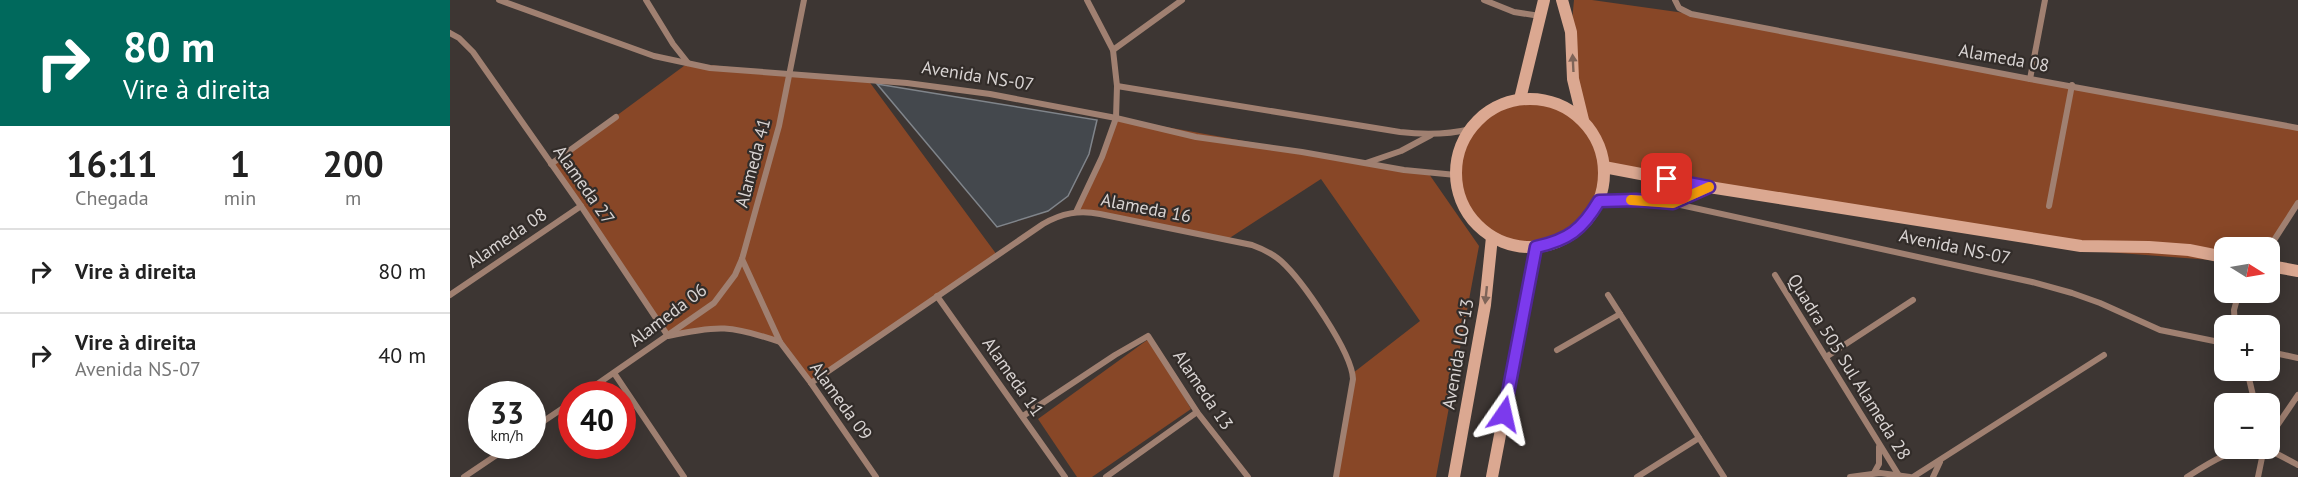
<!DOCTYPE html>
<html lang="pt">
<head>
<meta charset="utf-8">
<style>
  body { margin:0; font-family:"PT Sans",sans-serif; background:#f2f2f2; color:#222; height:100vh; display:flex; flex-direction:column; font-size:22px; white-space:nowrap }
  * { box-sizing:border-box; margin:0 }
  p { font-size:20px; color:#767676 }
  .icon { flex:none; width:33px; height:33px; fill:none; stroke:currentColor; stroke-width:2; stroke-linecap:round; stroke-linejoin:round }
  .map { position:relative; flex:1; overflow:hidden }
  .side { display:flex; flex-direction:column; background:#fff; width:450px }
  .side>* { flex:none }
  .top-card { background:#00695c; color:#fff; overflow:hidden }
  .needle { width:39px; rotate:101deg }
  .controls { position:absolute; left:1764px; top:237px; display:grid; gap:12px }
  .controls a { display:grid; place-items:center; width:66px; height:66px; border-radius:12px; background:#fff; box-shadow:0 3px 15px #0003; font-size:30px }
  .speed { position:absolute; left:18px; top:381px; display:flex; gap:12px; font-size:30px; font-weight:700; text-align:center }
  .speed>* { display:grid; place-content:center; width:78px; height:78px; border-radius:50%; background:#fff; box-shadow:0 3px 15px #0003; line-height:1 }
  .speed small { font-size:15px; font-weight:400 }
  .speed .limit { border:9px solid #d22; background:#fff; color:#111 }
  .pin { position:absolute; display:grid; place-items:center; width:51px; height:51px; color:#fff; margin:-26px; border-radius:12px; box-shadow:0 3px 9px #0006 }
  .me { position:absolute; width:66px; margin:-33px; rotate:11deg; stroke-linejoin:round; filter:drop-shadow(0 0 4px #0008) }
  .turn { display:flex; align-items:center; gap:21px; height:126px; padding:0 24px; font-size:27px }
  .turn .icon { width:78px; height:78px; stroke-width:2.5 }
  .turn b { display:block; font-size:42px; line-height:51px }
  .eta { display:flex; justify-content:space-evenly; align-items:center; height:102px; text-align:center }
  .eta b { font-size:36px; font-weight:700; line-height:42px }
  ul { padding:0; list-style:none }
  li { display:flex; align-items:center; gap:18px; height:84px; padding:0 24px; border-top:2px solid #e0e0e0 }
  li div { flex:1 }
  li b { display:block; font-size:22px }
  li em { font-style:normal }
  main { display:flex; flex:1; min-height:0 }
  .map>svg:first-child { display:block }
</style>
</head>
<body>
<main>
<section class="side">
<div class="top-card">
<div class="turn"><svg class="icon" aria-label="right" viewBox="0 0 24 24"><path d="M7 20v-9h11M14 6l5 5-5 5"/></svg><div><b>80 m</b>Vire à direita</div></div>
</div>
<div class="eta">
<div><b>16:11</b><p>Chegada</p></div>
<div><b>1</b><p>min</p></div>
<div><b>200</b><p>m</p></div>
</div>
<ul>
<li><svg class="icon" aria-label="right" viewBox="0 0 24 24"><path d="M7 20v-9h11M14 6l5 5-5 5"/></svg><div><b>Vire à direita</b></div><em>80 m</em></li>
<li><svg class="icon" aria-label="right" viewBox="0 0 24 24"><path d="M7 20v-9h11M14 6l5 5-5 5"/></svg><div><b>Vire à direita</b><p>Avenida NS-07</p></div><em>40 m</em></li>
</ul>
</section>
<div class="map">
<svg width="1848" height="477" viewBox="0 0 1848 477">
  <rect width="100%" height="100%" fill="#3d3633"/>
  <g fill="#884727">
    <path d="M 1124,0 L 1142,0 L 1256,16 L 1848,128 L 1848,203 L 1819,247 L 1774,248 L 1774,261 L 1630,250 L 1154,168 C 1153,201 1139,225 1109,241 C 1093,250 1074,248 1056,242 C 976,214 1002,91 1087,101 C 1094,102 1103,102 1109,105 C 1117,109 1125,115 1132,120 L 1121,32 Z"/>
    <polygon points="238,63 418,80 547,255 361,383 330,342 275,327 218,336 101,164"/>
    <polygon points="666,118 979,174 1029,246 986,477 885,477 903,373 970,321 871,179 778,239 626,212"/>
    <polygon points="700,338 741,409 642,477 627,477 588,419"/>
  </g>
  <polygon fill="#44484d" stroke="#80858b" stroke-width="1.5" points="427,84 647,120 639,154 618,196 598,211 547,227"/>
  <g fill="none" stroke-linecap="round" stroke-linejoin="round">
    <g stroke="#a08071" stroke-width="6">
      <polyline points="49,0 204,56 260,68 457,83 540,94 666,118 746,137 852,152 954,170 1006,175"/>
      <polyline points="196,0 223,44 238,63"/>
      <polyline points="1034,0 1064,12 1090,16"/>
      <polyline points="1225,0 1229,8 1241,14 1580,79 1848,128"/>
      <path d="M 0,33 L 9,38 L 23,52 L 131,206 L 218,336 C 268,325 281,325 330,342"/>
      <polyline points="663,50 732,0"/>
      <polyline points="1580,79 1595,0"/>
      <path d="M 667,86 L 950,132 C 975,135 996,135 1021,129"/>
      <polyline points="916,163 951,151 981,135"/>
      <polyline points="101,164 166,117"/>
      <polyline points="1226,204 1582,282 1622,293 1650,303 1710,330 1774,343"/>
      <polyline points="1599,206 1622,85"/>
      <polyline points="626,212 652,157 666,118 667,86 663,50 637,0"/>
      <polyline points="1819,248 1848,203"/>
      <polyline points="292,259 330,342 361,383 426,477"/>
      <polyline points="1325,275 1448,474"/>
      <polyline points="0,295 131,206"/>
      <polyline points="1158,295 1274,477"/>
      <polyline points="487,296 615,477"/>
      <polyline points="1785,326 1784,310 1789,292"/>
      <polyline points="1107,350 1170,314"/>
      <polyline points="1820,352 1848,358"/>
      <polyline points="1376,357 1463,300"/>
      <polyline points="1797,370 1805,404"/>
      <polyline points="164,373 234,477"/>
      <path d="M 361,383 L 593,224 C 612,213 629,210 650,214 L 802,245 C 813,249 822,253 831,261 C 852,280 902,352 903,379 L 886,477"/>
      <polyline points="133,394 264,303 285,275 292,259 329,126 354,0"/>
      <polyline points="573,416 665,355 698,336 747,412 798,477"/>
      <polyline points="82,429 122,402"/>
      <polyline points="1820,436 1848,395"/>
      <polyline points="1424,473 1429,464 1429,447"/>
      <polyline points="14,477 60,446"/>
      <polyline points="656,477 747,412"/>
      <polyline points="1187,477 1249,438"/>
      <polyline points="1400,477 1430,473 1460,477"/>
      <polyline points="1463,477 1654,355"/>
      <polyline points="1483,477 1490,462"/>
      <path d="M 1737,477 C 1757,464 1789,443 1814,449 C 1826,452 1838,460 1848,465"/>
      <polyline points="1808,477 1814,448"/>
    </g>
    <g stroke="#dba891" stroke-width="12">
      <polyline points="1112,0 1121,32 1123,79 1133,120"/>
      <polyline points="1070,99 1094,0"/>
      <circle cx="1080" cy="173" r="74"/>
      <polyline points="1154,167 1259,187 1631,246 1699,247 1739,250 1774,257"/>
      <polyline points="1149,201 1186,200 1223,203 1259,187"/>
      <polyline points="1820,266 1848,271"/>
      <polyline points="1004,477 1035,305 1042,237"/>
      <polyline points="1042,477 1086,247"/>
    </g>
  </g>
  <defs><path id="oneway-solid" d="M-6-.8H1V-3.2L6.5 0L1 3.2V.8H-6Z" transform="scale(1.5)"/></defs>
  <g fill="#7e6458">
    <use href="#oneway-solid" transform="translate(1123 63) rotate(-93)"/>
    <use href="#oneway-solid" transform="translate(1036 295) rotate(96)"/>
  </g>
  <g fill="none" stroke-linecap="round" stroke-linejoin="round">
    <defs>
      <path id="route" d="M 1054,414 L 1086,247 C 1118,240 1132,230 1149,201 L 1186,200 L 1223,203 L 1259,187 L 1217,179"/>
    </defs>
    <use href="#route" stroke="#51269a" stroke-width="15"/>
    <use href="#route" stroke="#7c3aed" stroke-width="10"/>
    <polyline stroke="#f59e0b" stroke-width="10" points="1181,200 1223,203 1259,187"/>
  </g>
  <g text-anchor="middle" stroke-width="4.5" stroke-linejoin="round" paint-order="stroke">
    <g font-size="18" fill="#d8d3d2" stroke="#322c29">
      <text transform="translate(1554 58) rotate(10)" y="6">Alameda 08</text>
      <text transform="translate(528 76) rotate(9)" y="6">Avenida NS-07</text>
      <text transform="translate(303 163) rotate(-75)" y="6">Alameda 41</text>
      <text transform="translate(134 185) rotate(55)" y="6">Alameda 27</text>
      <text transform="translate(696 208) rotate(11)" y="6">Alameda 16</text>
      <text transform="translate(57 238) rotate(-34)" y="6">Alameda 08</text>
      <text transform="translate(1505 247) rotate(12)" y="6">Avenida NS-07</text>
      <text transform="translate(218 315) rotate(-37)" y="6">Alameda 06</text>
      <text transform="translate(1008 354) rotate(-80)" y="6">Avenida LO-13</text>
      <text transform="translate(1399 367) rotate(58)" y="6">Quadra 505 Sul Alameda 28</text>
      <text transform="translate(563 377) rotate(55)" y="6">Alameda 11</text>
      <text transform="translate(753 390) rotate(56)" y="6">Alameda 13</text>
      <text transform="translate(391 401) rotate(54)" y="6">Alameda 09</text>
    </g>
  </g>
</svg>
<div class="controls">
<a><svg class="needle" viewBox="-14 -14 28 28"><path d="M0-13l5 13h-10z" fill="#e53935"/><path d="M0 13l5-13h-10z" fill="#767676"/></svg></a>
<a>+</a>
<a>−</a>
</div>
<div class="speed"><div>33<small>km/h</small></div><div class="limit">40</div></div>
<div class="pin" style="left:1217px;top:179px;background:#d93025"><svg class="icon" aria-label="arrive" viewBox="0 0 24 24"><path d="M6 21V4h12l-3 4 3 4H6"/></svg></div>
<svg class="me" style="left:1054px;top:414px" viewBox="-20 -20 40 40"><path d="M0-17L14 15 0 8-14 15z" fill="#7c3aed" stroke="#fff" stroke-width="4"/></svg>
</div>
</main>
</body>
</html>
